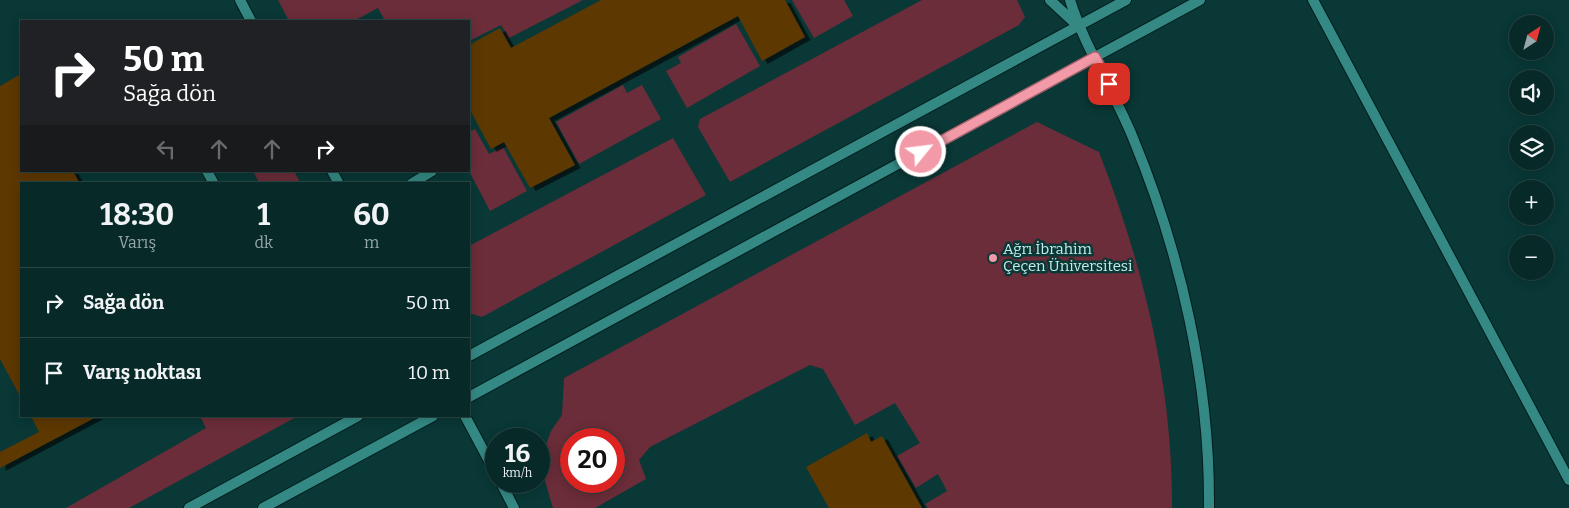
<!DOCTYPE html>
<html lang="tr">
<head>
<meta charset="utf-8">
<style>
  body { margin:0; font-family:Bitter,serif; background:#153634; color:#f1f3f6; height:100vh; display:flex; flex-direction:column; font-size:19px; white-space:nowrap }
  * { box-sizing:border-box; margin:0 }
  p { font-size:16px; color:#98a7a8 }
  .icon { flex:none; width:28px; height:28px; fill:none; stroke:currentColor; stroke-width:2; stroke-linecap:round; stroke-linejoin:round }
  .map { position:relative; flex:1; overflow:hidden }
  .details { position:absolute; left:20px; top:182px; width:450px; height:235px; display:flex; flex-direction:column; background:#072a28; border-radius:0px; box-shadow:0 2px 12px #0003,0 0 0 1px #284645 }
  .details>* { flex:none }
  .guide { position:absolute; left:20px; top:20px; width:450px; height:152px; border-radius:0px; box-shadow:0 2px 12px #0003,0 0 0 1px #284645; background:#202124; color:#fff; overflow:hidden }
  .needle { width:32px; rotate:36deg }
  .controls { position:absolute; left:1509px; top:15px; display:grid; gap:10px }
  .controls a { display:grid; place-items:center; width:45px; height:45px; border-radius:50%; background:#072a28; box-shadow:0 2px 12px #0003,0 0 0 1px #284645; font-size:25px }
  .speed { position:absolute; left:485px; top:428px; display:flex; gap:10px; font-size:25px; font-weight:700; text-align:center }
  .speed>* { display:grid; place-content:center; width:65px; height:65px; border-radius:50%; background:#072a28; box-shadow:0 2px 12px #0003,0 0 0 1px #284645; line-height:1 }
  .speed small { font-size:12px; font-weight:400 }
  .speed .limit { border:8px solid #d22; background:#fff; color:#111 }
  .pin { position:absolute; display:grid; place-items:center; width:42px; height:42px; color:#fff; margin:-21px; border-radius:10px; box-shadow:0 2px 8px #0006 }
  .me { position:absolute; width:55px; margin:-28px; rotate:61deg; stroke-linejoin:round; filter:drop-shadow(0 0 4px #0008) }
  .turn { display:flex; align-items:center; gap:18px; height:105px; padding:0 20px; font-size:22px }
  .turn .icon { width:65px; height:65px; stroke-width:2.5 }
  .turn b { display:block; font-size:35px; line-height:42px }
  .lanes { display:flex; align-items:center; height:48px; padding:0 20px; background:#0003; justify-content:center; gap:25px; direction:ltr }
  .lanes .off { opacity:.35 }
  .eta { display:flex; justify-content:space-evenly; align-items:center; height:85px; text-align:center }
  .eta b { font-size:30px; font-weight:700; line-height:35px }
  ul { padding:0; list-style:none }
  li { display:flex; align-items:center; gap:15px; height:70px; padding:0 20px; border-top:1px solid #284645 }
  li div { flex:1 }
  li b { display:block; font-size:19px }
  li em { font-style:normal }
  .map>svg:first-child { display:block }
</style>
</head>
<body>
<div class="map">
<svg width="1569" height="508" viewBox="0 0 1569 508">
  <defs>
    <filter id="shadow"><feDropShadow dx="5.5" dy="3" stdDeviation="0" flood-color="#0009"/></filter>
  </defs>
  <rect width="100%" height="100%" fill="#093836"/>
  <g fill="#6b2d39" fill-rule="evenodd">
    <polygon points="278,0 583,0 509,38 501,25 469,41 469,21 385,21 378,8 354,21 289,21"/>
    <polygon points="792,0 844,0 853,16 814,38"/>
    <polygon points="922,0 1017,0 1025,17 1019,25 730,182 698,127 700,119"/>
    <polygon points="736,24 760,66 687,108 666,71 681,63 678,57"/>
    <polygon points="623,85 627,93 642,85 661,119 579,164 556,122"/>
    <path d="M 1037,122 L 1099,152 C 1143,265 1173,385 1172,508 L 928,508 L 925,504 L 947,491 L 938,474 L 916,488 L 897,456 L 920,443 L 895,403 L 855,425 L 823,369 L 810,365 L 650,447 L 639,460 L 646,479 L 595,508 L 553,508 L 542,471 L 544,450 L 551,431 L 562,415 L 564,378 ZM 571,439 L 614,439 L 614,481 L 571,481 Z"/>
    <polygon points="475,129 489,154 503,147 527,191 490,211 469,171 469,132"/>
    <polygon points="673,138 706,195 482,317 469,313 469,246"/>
    <polygon points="253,171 294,171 301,184 260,184"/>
    <polygon points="200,416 298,416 129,508 66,508 206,428"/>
  </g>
  <g fill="#5d3904" filter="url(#shadow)">
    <polygon points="601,0 785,0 805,37 762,61 738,16 549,118 575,165 530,188 504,142 491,149 469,108 469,45 500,28 511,48"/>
    <polygon points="21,74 21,171 73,171 80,184 21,184 21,398 0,359 0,86"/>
    <polygon points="31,416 98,416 0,468 0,452 39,432"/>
    <polygon points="867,433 871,442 882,436 922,508 829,508 806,467"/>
  </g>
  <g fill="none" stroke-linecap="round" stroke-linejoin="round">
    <defs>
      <g id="lane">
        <polyline points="240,0 251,21"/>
        <polyline points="1050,0 1077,25"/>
        <path d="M 1070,0 C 1085,48 1114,91 1133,138 C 1181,254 1210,382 1209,508"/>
        <polyline points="1313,0 1569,480"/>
        <polyline points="207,171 214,184"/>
        <polyline points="332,171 339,184"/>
        <polyline points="411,184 432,171"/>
        <polyline points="469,356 1126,0"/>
        <polyline points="469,397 1200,0"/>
        <polyline points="465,416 496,474"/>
        <polyline points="500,481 514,508"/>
        <polyline points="189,508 358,416"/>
        <polyline points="263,508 433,416"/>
      </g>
    </defs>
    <use href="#lane" stroke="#031d1c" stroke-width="12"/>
    <use href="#lane" stroke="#348984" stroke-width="10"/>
  </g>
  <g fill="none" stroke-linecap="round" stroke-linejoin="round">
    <defs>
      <polyline id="route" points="921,152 1095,57 1109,84"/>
    </defs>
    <use href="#route" stroke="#9e646d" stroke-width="12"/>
    <use href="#route" stroke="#f39aa8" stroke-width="9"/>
  </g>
  <circle fill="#f39aa8" stroke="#093836" stroke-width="2" cx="993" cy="258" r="5"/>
  <g text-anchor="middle" stroke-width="5" stroke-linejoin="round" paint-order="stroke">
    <g font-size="15" fill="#c4ebe7" stroke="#093836" text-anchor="start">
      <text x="1003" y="254">Ağrı İbrahim<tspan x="1003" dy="17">Çeçen Üniversitesi</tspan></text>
    </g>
  </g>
</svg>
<div class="controls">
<a><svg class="needle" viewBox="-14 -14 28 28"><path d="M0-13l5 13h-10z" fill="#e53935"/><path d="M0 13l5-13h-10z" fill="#98a7a8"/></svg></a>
<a><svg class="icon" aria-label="sound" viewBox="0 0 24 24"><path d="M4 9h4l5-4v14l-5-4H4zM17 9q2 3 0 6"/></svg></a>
<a><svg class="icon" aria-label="layers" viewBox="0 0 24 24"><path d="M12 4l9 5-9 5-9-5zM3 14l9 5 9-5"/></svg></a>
<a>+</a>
<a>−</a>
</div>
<div class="speed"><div>16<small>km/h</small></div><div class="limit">20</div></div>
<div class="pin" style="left:1109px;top:84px;background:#d93025"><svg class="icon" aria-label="arrive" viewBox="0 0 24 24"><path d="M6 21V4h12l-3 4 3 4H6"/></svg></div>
<svg class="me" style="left:921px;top:152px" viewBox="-20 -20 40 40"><circle r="17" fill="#f39aa8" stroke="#fff" stroke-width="3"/><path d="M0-11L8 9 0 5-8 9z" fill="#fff"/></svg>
<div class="guide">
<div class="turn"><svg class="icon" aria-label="right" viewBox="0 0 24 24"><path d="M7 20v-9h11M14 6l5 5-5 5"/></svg><div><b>50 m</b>Sağa dön</div></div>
<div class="lanes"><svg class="icon off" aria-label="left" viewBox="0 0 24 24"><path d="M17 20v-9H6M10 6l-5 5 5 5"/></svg><svg class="icon off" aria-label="ahead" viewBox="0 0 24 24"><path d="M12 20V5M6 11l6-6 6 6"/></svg><svg class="icon off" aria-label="ahead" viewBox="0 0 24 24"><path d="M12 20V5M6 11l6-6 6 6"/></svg><svg class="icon" aria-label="right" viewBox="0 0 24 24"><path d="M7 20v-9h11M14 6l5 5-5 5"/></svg></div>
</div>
<section class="details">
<div class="eta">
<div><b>18:30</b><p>Varış</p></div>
<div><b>1</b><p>dk</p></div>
<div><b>60</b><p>m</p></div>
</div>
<ul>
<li><svg class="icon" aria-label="right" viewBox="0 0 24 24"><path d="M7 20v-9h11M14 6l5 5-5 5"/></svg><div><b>Sağa dön</b></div><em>50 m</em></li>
<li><svg class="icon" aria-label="arrive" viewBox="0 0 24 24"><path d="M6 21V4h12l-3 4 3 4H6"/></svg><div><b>Varış noktası</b></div><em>10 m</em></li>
</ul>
</section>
</div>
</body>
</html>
